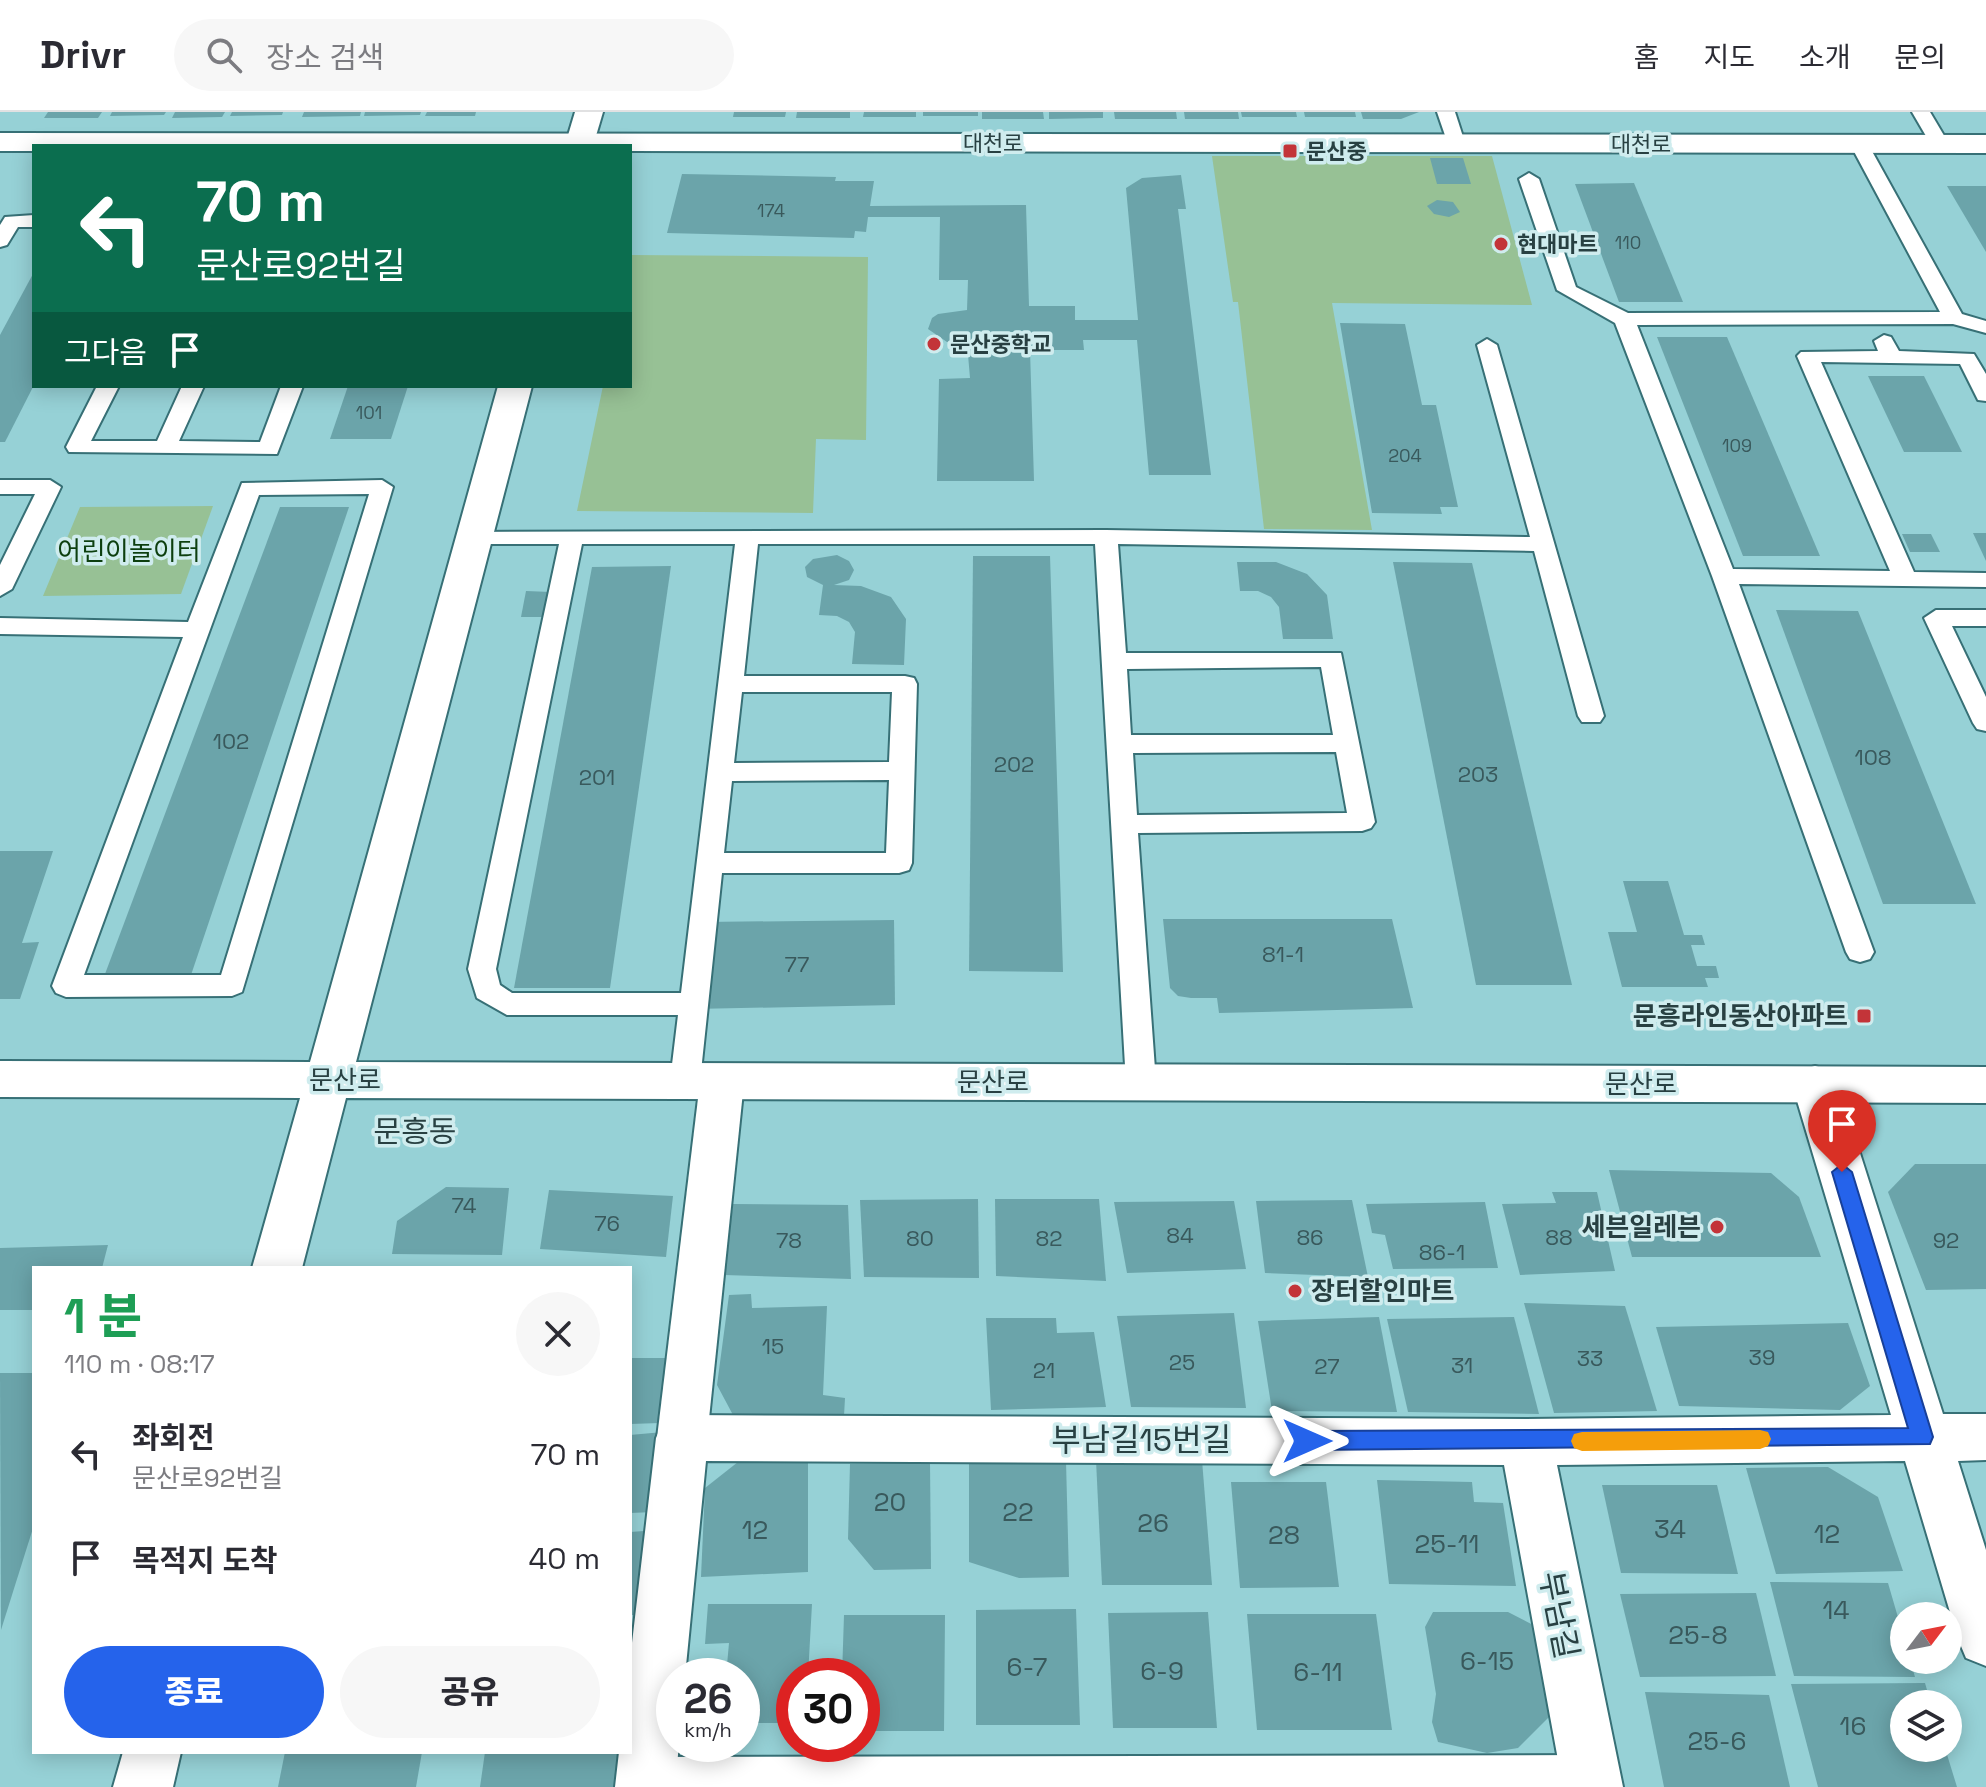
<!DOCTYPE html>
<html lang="ko">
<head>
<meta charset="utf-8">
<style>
  body { margin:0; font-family:"Space Grotesk","Noto Sans KR",sans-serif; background:#f7f7f7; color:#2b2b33; height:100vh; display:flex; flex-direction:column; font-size:30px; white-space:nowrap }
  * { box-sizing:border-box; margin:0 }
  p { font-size:26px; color:#7c7c81 }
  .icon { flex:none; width:44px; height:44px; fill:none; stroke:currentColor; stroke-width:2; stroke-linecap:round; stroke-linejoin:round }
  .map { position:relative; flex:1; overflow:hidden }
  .details { position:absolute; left:32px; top:1154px; width:600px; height:488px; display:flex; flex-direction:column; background:#fff; border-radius:0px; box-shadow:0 4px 20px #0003 }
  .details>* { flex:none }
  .top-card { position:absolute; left:32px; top:32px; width:600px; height:244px; border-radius:0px; box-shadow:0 4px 20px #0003; background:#0b6e4f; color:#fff; overflow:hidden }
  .needle { width:52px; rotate:58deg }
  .fabs { position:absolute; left:1890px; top:1490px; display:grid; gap:16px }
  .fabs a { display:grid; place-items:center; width:72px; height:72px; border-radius:50%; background:#fff; box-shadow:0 4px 20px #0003; font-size:40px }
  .speed { position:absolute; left:656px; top:1546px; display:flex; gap:16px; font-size:40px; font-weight:700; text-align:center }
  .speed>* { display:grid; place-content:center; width:104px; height:104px; border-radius:50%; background:#fff; box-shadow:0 4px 20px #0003; line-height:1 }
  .speed small { font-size:20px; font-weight:400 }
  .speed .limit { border:12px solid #d22; background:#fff; color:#111 }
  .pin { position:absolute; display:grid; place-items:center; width:68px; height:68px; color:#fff; margin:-82px -34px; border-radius:50% 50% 50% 0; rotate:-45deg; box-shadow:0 0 8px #0007 }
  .pin .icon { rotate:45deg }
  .me { position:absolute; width:88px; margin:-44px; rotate:90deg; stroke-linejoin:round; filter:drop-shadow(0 0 6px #0008) }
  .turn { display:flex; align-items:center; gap:28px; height:168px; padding:0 32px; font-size:36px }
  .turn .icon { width:104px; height:104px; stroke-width:2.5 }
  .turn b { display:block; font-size:56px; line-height:68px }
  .then { display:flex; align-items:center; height:76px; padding:0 32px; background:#0003; gap:16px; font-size:30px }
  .round { display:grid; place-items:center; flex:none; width:84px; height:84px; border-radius:42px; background:#f7f7f7 }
  .headline { display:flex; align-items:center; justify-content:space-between; height:136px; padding:0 32px }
  h1 { font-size:48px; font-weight:800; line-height:60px; color:#1e9e55 }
  .action { display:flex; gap:16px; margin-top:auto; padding:16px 32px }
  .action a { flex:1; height:92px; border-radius:48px; background:#2563eb; color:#fff; font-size:32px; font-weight:800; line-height:92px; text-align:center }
  .action a+a { background:#f7f7f7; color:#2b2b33 }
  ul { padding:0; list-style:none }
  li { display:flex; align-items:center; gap:24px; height:104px; padding:0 32px }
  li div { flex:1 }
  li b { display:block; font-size:30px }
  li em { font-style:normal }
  header { display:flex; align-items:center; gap:48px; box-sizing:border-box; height:112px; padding:0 40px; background:#fff; border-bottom:2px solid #e1e1e2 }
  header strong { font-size:38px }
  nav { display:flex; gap:44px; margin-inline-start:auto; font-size:28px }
  .search { width:560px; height:72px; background:#f7f7f7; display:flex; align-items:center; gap:20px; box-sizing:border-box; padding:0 28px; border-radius:44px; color:#7c7c81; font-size:30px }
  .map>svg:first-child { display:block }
</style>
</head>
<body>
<header>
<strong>Drivr</strong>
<div class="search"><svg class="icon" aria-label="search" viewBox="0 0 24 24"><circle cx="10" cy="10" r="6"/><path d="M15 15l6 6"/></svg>장소 검색</div>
<nav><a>홈</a><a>지도</a><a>소개</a><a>문의</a></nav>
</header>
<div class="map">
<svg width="1986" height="1675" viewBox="0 0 1986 1675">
  <rect width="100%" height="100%" fill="#96d1d6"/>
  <g fill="#97c195">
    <polygon points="1212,44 1492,44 1532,193 1332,191 1372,418 1264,417 1238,190 1233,190"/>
    <polygon points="631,143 868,145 866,328 816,327 813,401 577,399 603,274 630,274"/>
    <polygon points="213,394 181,482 43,484 80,395"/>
  </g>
  <g fill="#6ba4aa">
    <polygon points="48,0 102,0 98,6 44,6"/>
    <polygon points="112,0 166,0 164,3 110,4"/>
    <polygon points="175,0 225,0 222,5 172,6"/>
    <polygon points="232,0 283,0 282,3 230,4"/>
    <polygon points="304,0 361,0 360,4 302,5"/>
    <polygon points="365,0 421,0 420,3 364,4"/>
    <polygon points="427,0 476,0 475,4 425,4"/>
    <polygon points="734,0 786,0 785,5 733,5"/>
    <polygon points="797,0 850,0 850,6 796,6"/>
    <polygon points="864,0 916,0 916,5 863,5"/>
    <rect x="923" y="0" width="55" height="4"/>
    <polygon points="982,0 1043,0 1044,7 982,7"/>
    <polygon points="1049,0 1103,0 1103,6 1049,7"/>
    <polygon points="1114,0 1176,0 1177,7 1115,7"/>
    <polygon points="1184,0 1238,0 1239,7 1185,7"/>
    <polygon points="1241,0 1296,0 1297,5 1242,5"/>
    <polygon points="1304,0 1355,0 1356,5 1305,5"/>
    <polygon points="1361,0 1419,0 1401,7 1363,7"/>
    <polygon points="1430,46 1463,46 1471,72 1437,72"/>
    <polygon points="682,62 836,65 835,69 874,69 870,94 1026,93 1029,194 1075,194 1075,208 1138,208 1126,76 1142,66 1181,63 1186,97 1178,97 1211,363 1149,363 1137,228 1083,228 1084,238 1030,238 1034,369 937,369 939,267 970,266 967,231 947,230 928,217 932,206 938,202 967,198 968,168 939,168 940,105 868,105 866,120 855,119 854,126 667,121"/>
    <polygon points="1634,71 1683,190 1619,190 1575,72"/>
    <polygon points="1947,74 1986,74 1986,140"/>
    <polygon points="1437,88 1453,90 1460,100 1449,105 1434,102 1427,94"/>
    <polygon points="34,160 34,273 5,330 0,330 0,223"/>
    <polygon points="1340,211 1405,212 1422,293 1436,293 1458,395 1440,395 1442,402 1372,401"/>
    <polygon points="1657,225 1727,225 1820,444 1743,444"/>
    <polygon points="1868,264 1924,264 1962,340 1904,340"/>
    <polygon points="348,274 408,274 391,327 330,327"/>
    <polygon points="280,395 349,395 191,863 105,862"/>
    <polygon points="1973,421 1986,421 1986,449"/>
    <polygon points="1902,422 1931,422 1940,440 1910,440"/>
    <polygon points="837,443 849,449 854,458 849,468 834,473 861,474 891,485 906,507 904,553 852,552 855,520 849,510 837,504 819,503 823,473 807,465 805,455 813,447"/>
    <polygon points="973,444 1050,444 1063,860 969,859"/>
    <polygon points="1237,450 1276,450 1307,462 1327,483 1333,527 1283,527 1279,495 1271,485 1258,479 1240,479"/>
    <polygon points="1393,450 1472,451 1572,873 1476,873"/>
    <polygon points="671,454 610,876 514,876 592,455"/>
    <polygon points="526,479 551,480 545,505 521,505"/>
    <polygon points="1776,498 1858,499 1976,792 1883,792"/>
    <polygon points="0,739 53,739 22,831 39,830 20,887 0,887"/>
    <polygon points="1623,769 1668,769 1684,823 1702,823 1705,833 1691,833 1697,854 1716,854 1719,866 1705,866 1708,875 1622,875 1608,820 1637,820"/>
    <polygon points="1163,807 1392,807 1413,896 1219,901 1217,886 1191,886 1178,884 1170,876"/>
    <polygon points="894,808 895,893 694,897 703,810"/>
    <polygon points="1915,1052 1986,1052 1986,1177 1926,1178 1888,1080"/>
    <polygon points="1609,1058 1771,1061 1799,1085 1821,1145 1632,1145"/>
    <polygon points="446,1075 509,1076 502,1143 392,1142 397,1109"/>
    <polygon points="549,1078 673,1084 666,1145 540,1137"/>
    <polygon points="1552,1080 1597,1080 1615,1159 1520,1163 1502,1092 1556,1091"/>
    <polygon points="978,1087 979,1166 864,1165 860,1088"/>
    <polygon points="995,1087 1099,1087 1106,1169 996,1164"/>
    <polygon points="1352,1088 1368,1165 1265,1161 1256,1089"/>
    <polygon points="1234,1089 1246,1157 1127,1161 1114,1090"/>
    <polygon points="1485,1090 1498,1156 1393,1157 1385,1123 1372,1121 1366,1092"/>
    <polygon points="733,1092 848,1093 851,1167 724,1163"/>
    <polygon points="108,1133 102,1156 34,1156 34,1198 0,1198 0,1136"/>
    <polygon points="751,1182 752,1196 827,1194 823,1283 845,1286 844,1304 733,1303 717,1273 729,1183"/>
    <polygon points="1524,1191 1625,1194 1657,1299 1554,1301"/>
    <polygon points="1234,1201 1246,1296 1131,1295 1117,1204"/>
    <polygon points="1379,1205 1397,1300 1272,1299 1258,1209"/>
    <polygon points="1514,1205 1539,1302 1408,1300 1387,1207"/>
    <polygon points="986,1206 1056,1206 1057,1221 1094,1220 1106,1295 991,1298"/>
    <polygon points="1848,1211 1870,1274 1840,1298 1679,1294 1656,1215"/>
    <polygon points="630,1246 668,1246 660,1311 630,1312"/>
    <polygon points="0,1261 34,1261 34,1413 1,1518"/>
    <polygon points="663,1320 654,1400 630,1401 630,1323"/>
    <polygon points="808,1344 808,1460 701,1465 705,1376 743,1346"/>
    <polygon points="1096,1348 1202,1348 1212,1473 1102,1473"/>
    <polygon points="969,1349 1066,1349 1069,1465 1019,1466 969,1450"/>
    <polygon points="930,1351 931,1457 874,1458 848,1427 850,1352"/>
    <polygon points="1828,1355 1878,1385 1903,1459 1776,1462 1746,1356"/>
    <polygon points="1377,1368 1472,1370 1474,1390 1503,1391 1516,1474 1389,1472"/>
    <polygon points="1231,1370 1326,1370 1339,1475 1240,1476"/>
    <polygon points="1602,1373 1717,1373 1738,1462 1621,1461"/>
    <polygon points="644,1419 641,1503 630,1503 630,1420"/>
    <polygon points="1770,1470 1888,1471 1904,1526 1904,1548 1910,1548 1915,1565 1794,1564"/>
    <polygon points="1756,1481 1776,1564 1640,1565 1620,1482"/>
    <polygon points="708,1492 812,1492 808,1564 794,1564 794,1611 742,1611 742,1564 726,1564 729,1531 705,1532"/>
    <polygon points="1076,1497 1080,1613 976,1613 976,1498"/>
    <polygon points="1208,1500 1217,1616 1113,1616 1108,1501"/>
    <polygon points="1433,1500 1508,1500 1537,1515 1552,1602 1518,1636 1487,1641 1438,1630 1432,1610 1436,1582 1425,1515"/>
    <polygon points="1247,1502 1376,1502 1392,1618 1257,1618"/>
    <polygon points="844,1503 945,1503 944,1619 862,1619 862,1564 842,1564"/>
    <polygon points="1925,1571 1931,1592 1904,1592 1904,1636 1945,1636 1957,1675 1818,1675 1791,1572"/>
    <polygon points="1645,1580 1769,1583 1790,1675 1664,1675"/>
    <polygon points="285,1640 422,1640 416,1675 278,1675"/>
    <polygon points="485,1640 629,1640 627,1675 480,1675"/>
  </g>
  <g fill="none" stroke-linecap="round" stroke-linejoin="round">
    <defs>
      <g id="service">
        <polygon points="1437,0 1455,0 1465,31 1463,35 1449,35"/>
        <polygon points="1912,0 1930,0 1949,32 1947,36 1933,36"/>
        <polygon points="1859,26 1868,32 1962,202 1986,209 1986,221 1953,212 1637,213 1733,457 1890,459 1797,244 1801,240 1878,239 1874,229 1884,223 1891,225 1899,239 1974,242 1986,262 1986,289 1978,288 1960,252 1821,250 1914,460 1986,461 1986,475 1739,472 1874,840 1870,847 1860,850 1850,847 1846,840 1712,464 1615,211 1557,178 1519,67 1529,61 1539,67 1576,175 1628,201 1940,200 1850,32"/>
        <polygon points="34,103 34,115 18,115 7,133 0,135 0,113 5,105"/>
        <path d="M 1487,227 L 1497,233 L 1604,604 L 1600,610 L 1582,610 L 1578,604 L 1534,439 L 1118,432 L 1126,541 L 1341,541 L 1375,710 L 1371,716 L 1362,719 L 1138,721 L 1156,971 L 1151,979 L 1141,982 L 1131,979 L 1126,971 L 1095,432 L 758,432 L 744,564 L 905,564 L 914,566 L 917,572 L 912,751 L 909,758 L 899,761 L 722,761 L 700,969 L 695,977 L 685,980 L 675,977 L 670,969 L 678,903 L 507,903 L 477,886 L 468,857 L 559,432 L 474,432 L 462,425 L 466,420 L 1106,418 L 1530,425 L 1477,233 ZM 582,432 L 735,432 L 681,881 L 512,881 L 500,873 L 496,857 ZM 1321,555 L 1333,623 L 1131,623 L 1127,557 ZM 742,580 L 892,580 L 889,650 L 734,651 ZM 1336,640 L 1347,701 L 1137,703 L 1133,641 ZM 889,668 L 886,741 L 724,741 L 732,669 Z"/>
        <polygon points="97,274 119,274 91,329 157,329 182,274 204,274 179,329 260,330 281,274 303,274 277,342 69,340 66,335"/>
        <polygon points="0,368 50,368 61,375 12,477 0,484 0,453 35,382 0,382"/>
        <path d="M 382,368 L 393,375 L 242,880 L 232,884 L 66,885 L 56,881 L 52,874 L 183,525 L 0,522 L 0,506 L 188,510 L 242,371 ZM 369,382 L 221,863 L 84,863 L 259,383 Z"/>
        <polygon points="1936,498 1986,498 1986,514 1952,514 1986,585 1986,619 1977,617 1973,611 1924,506"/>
        <polygon points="1590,1643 1603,1648 1609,1661 1601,1675 633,1675 628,1663 634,1650 647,1645"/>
      </g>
      <polygon id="pedestrian" points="722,953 738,958 744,970 707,1326 700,1342 682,1348 664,1342 657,1326 700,970 706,958"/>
      <g id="minor">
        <polygon points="575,0 603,0 593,34 569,34 566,30"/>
        <polygon points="1815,954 1831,959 1838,972 1943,1302 1986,1302 1986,1348 1958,1349 1986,1438 1986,1554 1966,1546 1958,1527 1905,1349 1557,1353 1623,1675 1563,1675 1504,1353 706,1349 685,1564 674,1564 674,1632 679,1632 675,1675 615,1675 619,1640 630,1640 630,1548 656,1326 663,1310 682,1303 1526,1307 1891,1303 1792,972 1799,959"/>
      </g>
      <g id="tertiary">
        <polygon points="0,21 1986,23 1986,41 630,39 630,34 34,34 34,39 0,39"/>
        <polygon points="498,274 532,274 356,950 1986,955 1986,991 346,986 302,1156 252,1156 300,986 0,985 0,949 310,950"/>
        <polygon points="123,1640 181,1640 173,1675 113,1675"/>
      </g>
    </defs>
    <use href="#service" stroke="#377076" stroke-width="4"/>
    <use href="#pedestrian" stroke="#377076" stroke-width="4"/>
    <use href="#minor" stroke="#377076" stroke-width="4"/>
    <use href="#tertiary" stroke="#377076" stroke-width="4"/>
    <use href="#service" fill="#fff" fill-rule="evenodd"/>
    <use href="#pedestrian" fill="#fff" fill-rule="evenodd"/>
    <use href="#minor" fill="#fff" fill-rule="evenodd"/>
    <use href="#tertiary" fill="#fff" fill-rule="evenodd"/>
  </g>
  <polygon fill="#2563eb" stroke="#184099" stroke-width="2" points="1842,1052 1852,1060 1933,1325 1930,1332 1307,1338 1300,1336 1296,1329 1300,1322 1307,1319 1908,1316 1832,1060"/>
  <polygon fill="#f59e0b" points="1760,1318 1768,1320 1771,1327 1768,1334 1760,1337 1582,1339 1574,1336 1571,1329 1574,1322 1582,1320"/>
  <g fill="#c33439" stroke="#cfecee" stroke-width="3">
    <rect x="1282" y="31" width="16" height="16" rx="4"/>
    <circle cx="1501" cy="132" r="8"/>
    <circle cx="934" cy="232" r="8"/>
    <rect x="1856" y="896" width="16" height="16" rx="4"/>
    <circle cx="1717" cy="1115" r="8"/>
    <circle cx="1295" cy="1179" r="8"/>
  </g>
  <g text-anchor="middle" stroke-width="7" stroke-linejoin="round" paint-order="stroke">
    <g font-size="18" fill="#39595c">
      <text x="771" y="105">174</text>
      <text x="1628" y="137">110</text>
      <text x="369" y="307">101</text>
      <text x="1737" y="340">109</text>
      <text x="1405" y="350">204</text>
    </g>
    <g font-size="22" fill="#284042" stroke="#cfecee">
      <text x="993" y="39">대천로</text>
      <text x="1641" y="40">대천로</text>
    </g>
    <g font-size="22" font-weight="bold" fill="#284042" stroke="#cfecee" text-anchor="start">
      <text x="1306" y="47">문산중</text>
      <text x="1517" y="140">현대마트</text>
      <text x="950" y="240">문산중학교</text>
    </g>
    <g font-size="22" fill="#39595c">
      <text x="231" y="637">102</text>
      <text x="1873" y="653">108</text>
      <text x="1014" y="660">202</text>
      <text x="1478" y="670">203</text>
      <text x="597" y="673">201</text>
      <text x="1283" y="850">81-1</text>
      <text x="797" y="860">77</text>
      <text x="464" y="1101">74</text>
      <text x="607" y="1119">76</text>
      <text x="1180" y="1131">84</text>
      <text x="1310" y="1133">86</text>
      <text x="1559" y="1133">88</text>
      <text x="920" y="1134">80</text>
      <text x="1049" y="1134">82</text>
      <text x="789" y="1136">78</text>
      <text x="1946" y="1136">92</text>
      <text x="1442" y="1148">86-1</text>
      <text x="773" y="1242">15</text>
      <text x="1762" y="1253">39</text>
      <text x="1590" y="1254">33</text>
      <text x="1182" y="1258">25</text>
      <text x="1462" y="1261">31</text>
      <text x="1327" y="1262">27</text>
      <text x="1044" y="1266">21</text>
    </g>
    <g font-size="26" fill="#0d3f0f" stroke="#cfecee">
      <text x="129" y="448">어린이놀이터</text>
    </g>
    <g font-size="26" font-weight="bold" fill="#284042" stroke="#cfecee" text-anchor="end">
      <text x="1848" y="913">문흥라인동산아파트</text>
      <text x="1701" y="1124">세븐일레븐</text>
      <text x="1311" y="1188" text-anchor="start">장터할인마트</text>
    </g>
    <g font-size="26" fill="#284042" stroke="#cfecee">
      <text x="345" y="977">문산로</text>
      <text x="993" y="979">문산로</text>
      <text x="1641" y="981">문산로</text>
    </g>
    <g font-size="26" fill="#39595c">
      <text x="890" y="1399">20</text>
      <text x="1018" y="1409">22</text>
      <text x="1153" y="1420">26</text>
      <text x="1670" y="1426">34</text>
      <text x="755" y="1427">12</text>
      <text x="1827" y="1431">12</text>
      <text x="1284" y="1432">28</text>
      <text x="1447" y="1441">25-11</text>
      <text x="1836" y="1507">14</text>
      <text x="1698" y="1532">25-8</text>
      <text x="1487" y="1558">6-15</text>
      <text x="1027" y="1564">6-7</text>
      <text x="1162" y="1568">6-9</text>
      <text x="1318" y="1569">6-11</text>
      <text x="1853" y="1623">16</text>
      <text x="1717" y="1638">25-6</text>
    </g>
    <g font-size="30" fill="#284042" stroke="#cfecee">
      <text x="415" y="1030">문흥동</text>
    </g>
    <g font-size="32" fill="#284042" stroke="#cfecee">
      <text x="1141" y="1339">부남길15번길</text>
      <text transform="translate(1559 1503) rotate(79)" y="11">부남길</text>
    </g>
  </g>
</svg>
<div class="fabs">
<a><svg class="needle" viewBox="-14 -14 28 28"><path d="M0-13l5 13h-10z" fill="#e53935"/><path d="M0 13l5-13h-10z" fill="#7c7c81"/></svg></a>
<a><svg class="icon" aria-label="layers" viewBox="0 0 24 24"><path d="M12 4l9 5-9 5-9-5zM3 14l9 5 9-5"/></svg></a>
</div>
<div class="speed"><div>26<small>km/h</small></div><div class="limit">30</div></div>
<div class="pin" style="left:1842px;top:1060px;background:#d93025"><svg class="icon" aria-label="arrive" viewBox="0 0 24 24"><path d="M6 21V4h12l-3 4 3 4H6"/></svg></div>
<svg class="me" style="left:1307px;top:1329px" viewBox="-20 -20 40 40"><path d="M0-17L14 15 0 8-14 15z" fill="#2563eb" stroke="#fff" stroke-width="4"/></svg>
<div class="top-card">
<div class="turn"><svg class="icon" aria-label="left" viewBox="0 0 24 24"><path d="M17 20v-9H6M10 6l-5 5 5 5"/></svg><div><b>70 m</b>문산로92번길</div></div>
<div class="then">그다음<svg class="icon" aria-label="arrive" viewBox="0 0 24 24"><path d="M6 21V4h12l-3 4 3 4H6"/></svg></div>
</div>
<section class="details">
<div class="headline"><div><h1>1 분</h1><p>110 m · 08:17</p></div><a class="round"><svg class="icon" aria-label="close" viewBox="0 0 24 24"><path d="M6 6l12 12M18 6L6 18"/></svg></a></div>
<ul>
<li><svg class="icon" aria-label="left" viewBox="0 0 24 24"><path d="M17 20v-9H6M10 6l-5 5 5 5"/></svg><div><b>좌회전</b><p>문산로92번길</p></div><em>70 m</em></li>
<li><svg class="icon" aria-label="arrive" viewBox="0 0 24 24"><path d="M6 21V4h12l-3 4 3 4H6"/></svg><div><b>목적지 도착</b></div><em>40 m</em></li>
</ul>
<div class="action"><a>종료</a><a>공유</a></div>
</section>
</div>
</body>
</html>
